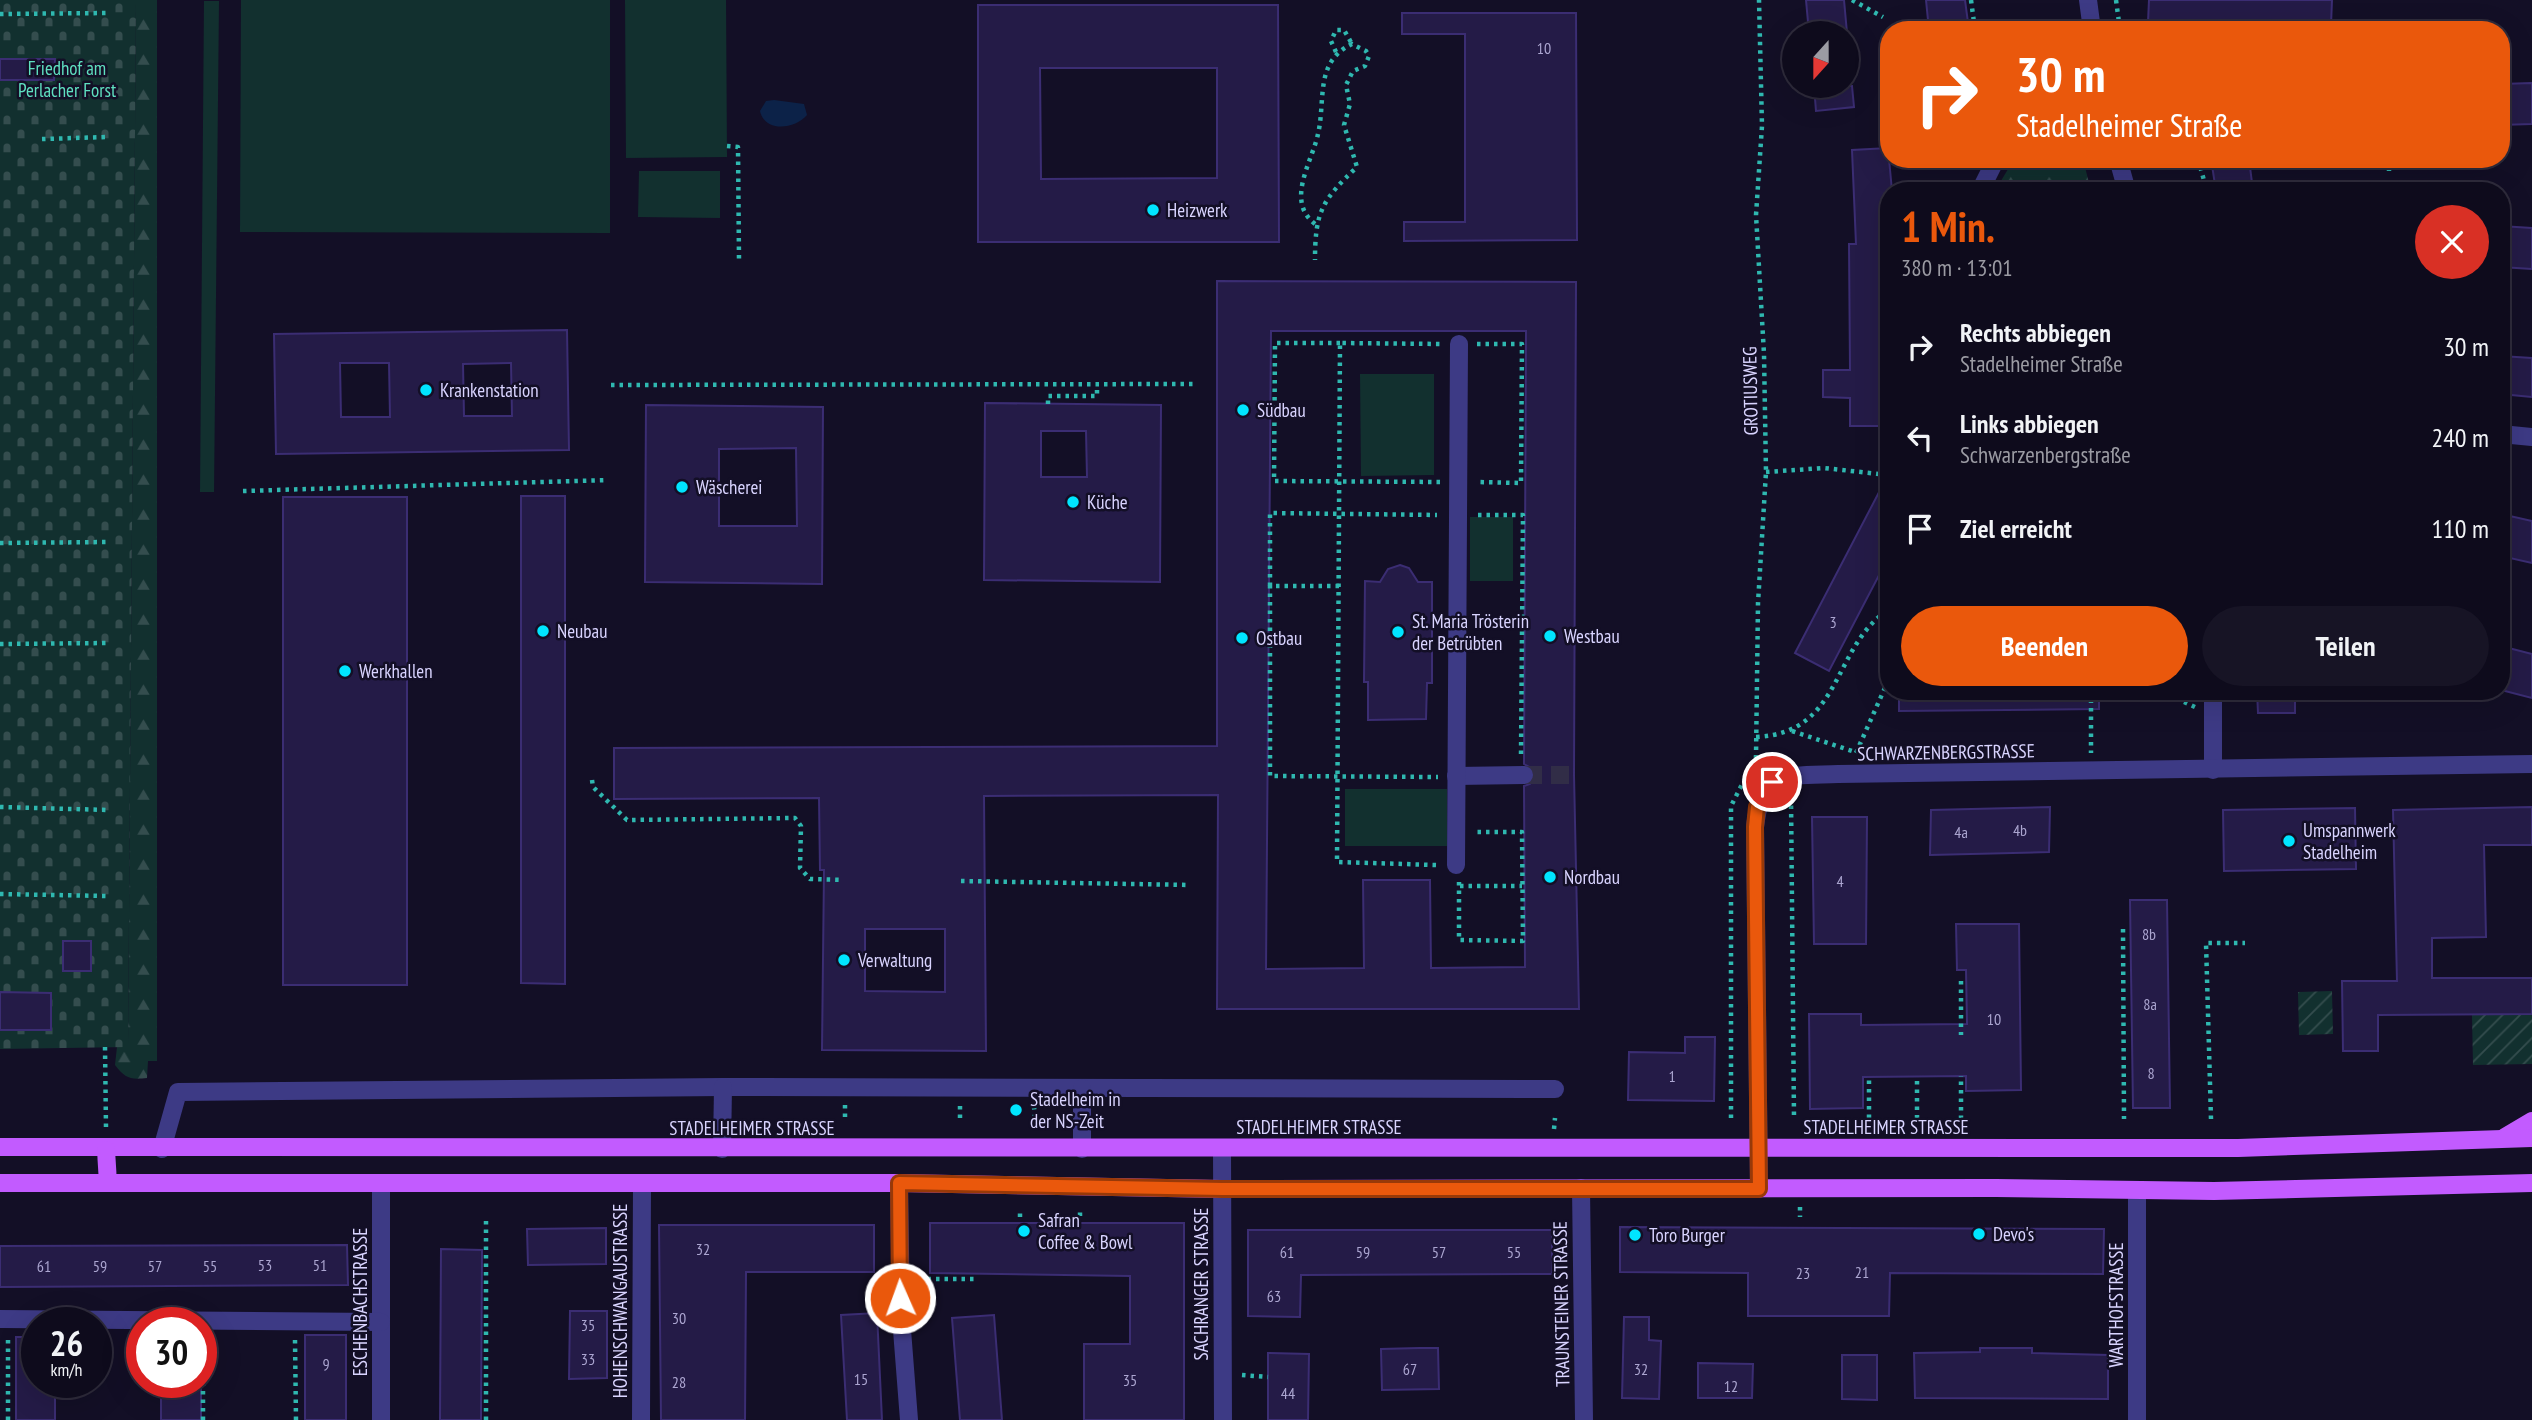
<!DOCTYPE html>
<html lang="de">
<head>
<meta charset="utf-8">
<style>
  body { margin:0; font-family:"PT Sans Narrow",sans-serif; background:#171425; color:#f1f3f6; height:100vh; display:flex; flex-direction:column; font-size:26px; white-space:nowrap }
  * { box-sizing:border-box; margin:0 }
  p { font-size:23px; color:#9b9ba3 }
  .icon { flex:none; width:38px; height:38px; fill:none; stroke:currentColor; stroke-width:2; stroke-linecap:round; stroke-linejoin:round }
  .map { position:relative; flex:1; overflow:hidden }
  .drawer { position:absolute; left:1880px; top:182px; width:630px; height:518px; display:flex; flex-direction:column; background:#0e0b1c; border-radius:28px; box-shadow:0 7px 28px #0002,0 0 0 2px #2e2b3b }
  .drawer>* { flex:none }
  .hud { position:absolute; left:1880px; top:21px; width:630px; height:147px; border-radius:28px; box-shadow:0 7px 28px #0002,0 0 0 2px #2e2b3b; background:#ea580c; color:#fff; overflow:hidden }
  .needle { width:46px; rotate:201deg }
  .fabs { position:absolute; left:1782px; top:21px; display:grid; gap:14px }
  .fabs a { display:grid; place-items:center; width:77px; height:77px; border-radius:50%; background:#0e0b1c; box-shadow:0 7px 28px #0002,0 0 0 2px #2e2b3b; font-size:35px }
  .speed { position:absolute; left:21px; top:1307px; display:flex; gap:14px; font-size:35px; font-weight:700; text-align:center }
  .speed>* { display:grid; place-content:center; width:91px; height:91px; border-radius:50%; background:#0e0b1c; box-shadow:0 7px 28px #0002,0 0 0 2px #2e2b3b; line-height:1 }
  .speed small { font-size:18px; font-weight:400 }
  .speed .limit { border:10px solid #d22; background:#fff; color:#111 }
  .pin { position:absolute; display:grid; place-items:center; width:60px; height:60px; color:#fff; margin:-30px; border:4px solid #fff; border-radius:50%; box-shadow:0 2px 7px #0007 }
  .me { position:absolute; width:77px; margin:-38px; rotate:358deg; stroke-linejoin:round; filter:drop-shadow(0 0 5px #0008) }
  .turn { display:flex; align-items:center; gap:24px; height:147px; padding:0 21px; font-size:32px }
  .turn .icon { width:91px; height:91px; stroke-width:2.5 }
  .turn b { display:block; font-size:49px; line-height:60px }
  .round { display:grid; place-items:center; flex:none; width:74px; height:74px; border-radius:37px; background:#171425 }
  .headline { display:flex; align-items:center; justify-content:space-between; height:119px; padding:0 21px }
  h1 { font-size:42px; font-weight:600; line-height:52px; color:#ea580c }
  .primary-button { display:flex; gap:14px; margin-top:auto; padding:14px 21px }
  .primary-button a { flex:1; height:80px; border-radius:42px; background:#ea580c; color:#fff; font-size:28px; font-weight:600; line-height:80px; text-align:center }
  .primary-button a+a { background:#171425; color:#f1f3f6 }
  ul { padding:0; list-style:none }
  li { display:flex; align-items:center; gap:21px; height:91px; padding:0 21px }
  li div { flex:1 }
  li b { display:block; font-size:26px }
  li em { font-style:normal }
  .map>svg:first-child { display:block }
</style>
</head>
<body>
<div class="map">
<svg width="2532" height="1420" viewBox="0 0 2532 1420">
  <defs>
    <pattern id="forest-firs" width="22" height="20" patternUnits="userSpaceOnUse" patternTransform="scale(1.75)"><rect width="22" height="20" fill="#12302f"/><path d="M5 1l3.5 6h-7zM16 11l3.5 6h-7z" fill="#344d4e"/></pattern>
    <pattern id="cemetery-stones" width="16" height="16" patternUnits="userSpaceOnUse" patternTransform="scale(1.75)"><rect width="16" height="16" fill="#12302f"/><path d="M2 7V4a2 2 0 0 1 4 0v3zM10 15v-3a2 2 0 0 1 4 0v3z" fill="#344d4e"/></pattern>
    <pattern id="garden-furrows" width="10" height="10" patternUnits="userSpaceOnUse" patternTransform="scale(1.75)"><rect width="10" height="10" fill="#12302f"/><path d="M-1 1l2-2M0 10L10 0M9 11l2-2" fill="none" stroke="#344d4e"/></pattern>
  </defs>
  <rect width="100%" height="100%" fill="#130f26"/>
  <g fill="url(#forest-firs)">
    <path d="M 136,0 L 157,0 L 157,1061 L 148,1061 L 147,1078 C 130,1080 125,1078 115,1065 L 117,1047 L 128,1046 Z"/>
    <polygon points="2014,159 2083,159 2091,191 1995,191"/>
  </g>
  <polygon fill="url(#cemetery-stones)" points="0,0 136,0 128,1047 0,1049"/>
  <g fill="url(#garden-furrows)">
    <polygon points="2332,991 2333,1034 2299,1035 2298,992"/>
    <polygon points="2532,1014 2532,1064 2473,1065 2472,1015"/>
  </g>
  <g fill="#12302f">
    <polygon points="241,0 610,0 610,233 240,232"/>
    <polygon points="625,0 726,0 727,157 626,158"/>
    <polygon points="204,1 219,1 214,492 200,492"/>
    <polygon points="639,171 720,171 720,218 638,217"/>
    <polygon points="1360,374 1434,374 1434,475 1361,476"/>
    <polygon points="1513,517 1513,581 1470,581 1470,517"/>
    <rect x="1345" y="789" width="102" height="57"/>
  </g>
  <path fill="#0c2248" d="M 774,100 L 804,104 L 807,115 C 795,129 765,133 760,111 L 766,101 Z"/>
  <g fill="#241b47" stroke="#3b2d73" stroke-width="2" fill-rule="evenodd">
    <polygon points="1806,0 1844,0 1847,33 1809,33"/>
    <polygon points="1926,0 1965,0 1969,30 1929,30"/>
    <polygon points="2149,0 2332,0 2331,25 2148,22"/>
    <path d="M 978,5 L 1278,5 L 1279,242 L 978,242 ZM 1040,68 L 1217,68 L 1217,178 L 1041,179 Z"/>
    <polygon points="1402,13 1576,13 1577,240 1404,241 1404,222 1465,222 1465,34 1402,34"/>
    <polygon points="0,59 55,59 54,80 0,80"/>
    <polygon points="2532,83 2532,124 2501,125 2501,84"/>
    <polygon points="1814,86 1852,86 1854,107 1816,111"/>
    <polygon points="1888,148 1892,191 1888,191 1888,426 1850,426 1850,398 1823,397 1823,370 1850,370 1849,244 1856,244 1852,150"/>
    <polygon points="2211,159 2249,159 2253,191 2216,191"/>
    <polygon points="2501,226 2532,228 2532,269 2501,267"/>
    <path d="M 1217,281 L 1576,282 L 1574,775 L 1579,1009 L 1217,1009 L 1218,795 L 984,796 L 986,1051 L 822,1050 L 824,870 L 820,870 L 819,798 L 614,799 L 614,748 L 1217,746 ZM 1271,331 L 1526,331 L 1524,764 L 1533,769 L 1535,776 L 1530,784 L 1524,786 L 1525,967 L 1431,968 L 1430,880 L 1363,880 L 1364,968 L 1266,969 ZM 865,929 L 945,929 L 945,992 L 865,991 Z"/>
    <path d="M 567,330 L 569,450 L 276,454 L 274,334 ZM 340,363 L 389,363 L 390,417 L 341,417 ZM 511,363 L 512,416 L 464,416 L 463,364 Z"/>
    <polygon points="2501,356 2532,358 2532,397 2501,394"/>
    <path d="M 985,403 L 1161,405 L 1160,582 L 984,580 ZM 1041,431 L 1086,431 L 1087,477 L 1041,477 Z"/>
    <path d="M 646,405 L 823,407 L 822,584 L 645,582 ZM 796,448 L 797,526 L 719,526 L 719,449 Z"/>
    <polygon points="1888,475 1888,558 1829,671 1795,653"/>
    <polygon points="521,496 565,496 565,984 521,983"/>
    <rect x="283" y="497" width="124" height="488"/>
    <polygon points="2501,514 2532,521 2532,563 2501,556"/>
    <polygon points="1400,565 1409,568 1418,582 1432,582 1432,683 1427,683 1426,719 1368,720 1368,682 1364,682 1365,581 1380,582 1388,569"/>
    <polygon points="2501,646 2532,654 2532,698 2501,690"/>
    <polygon points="1899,691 2099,691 2099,709 1899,711"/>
    <polygon points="2257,691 2295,691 2295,713 2258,713"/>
    <polygon points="2050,807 2049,852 1930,855 1931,810"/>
    <polygon points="2532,807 2532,845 2484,845 2486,937 2432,938 2432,978 2532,978 2532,1014 2378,1015 2378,1051 2343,1051 2342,981 2397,981 2393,810"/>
    <polygon points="2355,808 2356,869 2224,871 2223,810"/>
    <polygon points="1812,817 1867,817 1866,944 1814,944"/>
    <polygon points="2130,900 2167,900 2170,1108 2133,1108"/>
    <polygon points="1956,924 2019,924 2021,1090 1966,1091 1966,1076 1863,1077 1863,1108 1810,1109 1809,1014 1861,1014 1861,1025 1967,1024 1966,970 1957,970"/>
    <rect x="63" y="941" width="28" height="30"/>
    <polygon points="0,992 51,993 51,1030 0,1030"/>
    <polygon points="1685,1037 1715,1037 1714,1101 1628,1100 1629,1052 1685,1053"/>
    <polygon points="930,1223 1184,1223 1184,1420 1084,1420 1084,1344 1130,1344 1130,1276 930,1273"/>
    <polygon points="659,1225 874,1225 874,1272 746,1272 745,1420 661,1420"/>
    <polygon points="1620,1227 2104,1229 2103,1274 1890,1273 1889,1316 1748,1316 1748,1273 1620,1272"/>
    <polygon points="606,1228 606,1264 528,1265 527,1229"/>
    <polygon points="1248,1230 1552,1230 1552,1274 1301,1275 1300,1317 1248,1316"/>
    <polygon points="347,1245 348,1285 0,1287 0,1246"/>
    <polygon points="441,1249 482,1250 481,1420 440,1420"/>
    <polygon points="570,1311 607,1311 607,1378 569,1379"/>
    <polygon points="877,1313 882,1420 847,1420 841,1315"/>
    <polygon points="994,1315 1002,1420 960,1420 952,1318"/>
    <polygon points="1624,1317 1649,1317 1649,1340 1661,1341 1659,1399 1622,1398"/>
    <rect x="305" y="1335" width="41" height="85"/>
    <polygon points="16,1337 37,1337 37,1382 55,1382 55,1420 16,1420"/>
    <polygon points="1419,1348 1438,1348 1439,1389 1382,1390 1381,1349"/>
    <polygon points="1980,1348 2032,1348 2032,1353 2108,1355 2108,1399 1915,1398 1914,1353 1980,1352"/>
    <polygon points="1268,1353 1309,1354 1308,1420 1268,1420"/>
    <polygon points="1842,1355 1877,1355 1877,1400 1842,1399"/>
    <polygon points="1698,1363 1753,1364 1752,1398 1698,1398"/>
    <rect x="161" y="1382" width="40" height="38"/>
  </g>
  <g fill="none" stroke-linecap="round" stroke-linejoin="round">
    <polyline stroke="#312d47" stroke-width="18" stroke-dasharray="18 9" stroke-linecap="butt" points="1524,775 1574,775"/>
    <g stroke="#2fb8b0" stroke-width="4.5" stroke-dasharray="3.5 5" stroke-linecap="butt">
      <polyline points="1852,0 1883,17"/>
      <polyline points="1971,0 1975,30"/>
      <polyline points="2116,0 2120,30"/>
      <polyline points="0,14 108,13"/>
      <polyline points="1336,52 1331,41 1336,30 1344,30 1352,44"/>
      <polyline points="42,139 108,137"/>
      <polyline points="727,146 738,147 739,260"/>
      <polyline points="2198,159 2207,191"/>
      <polyline points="2389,159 2389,174"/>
      <path d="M 1315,224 C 1285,201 1312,162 1318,134 C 1326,100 1314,62 1352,44 L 1366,51 L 1369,56 L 1365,66 L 1353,71 L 1346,85 L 1350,104 L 1344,125 L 1357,167 C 1322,200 1315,212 1315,260"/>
      <polyline points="1340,343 1275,343 1274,481 1441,482"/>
      <polyline points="1477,344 1522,344 1521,483 1478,482"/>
      <polyline points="611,385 1193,384"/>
      <polyline points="1048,404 1048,396 1097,396 1097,385"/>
      <polyline points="1766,472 1824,468 1888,475"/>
      <polyline points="243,491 608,480"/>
      <polyline points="1478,515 1523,515 1521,755"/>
      <polyline points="0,543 109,542"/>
      <polyline points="1270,586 1270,513 1437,515"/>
      <polyline points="1339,586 1270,586 1270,776 1438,777"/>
      <polyline points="0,644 108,643"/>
      <polyline points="2091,691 2091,753"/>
      <polyline points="2161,691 2195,707"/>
      <polyline points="1792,731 1855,752"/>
      <path d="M 1756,737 C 1843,733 1831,648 1888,610"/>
      <polyline points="1856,753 1888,681"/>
      <polyline points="592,780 593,787 627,820 795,818 801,826 800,868 810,879 843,880"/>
      <polyline points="1791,797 1794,1118"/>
      <polyline points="0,807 108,810"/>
      <polyline points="1436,865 1337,862 1340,343 1441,344"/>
      <polyline points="961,881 1190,885"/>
      <polyline points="1459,882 1459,940 1523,941 1522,832 1475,832"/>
      <polyline points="1460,886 1522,886"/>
      <polyline points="0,894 108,896"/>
      <polyline points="2123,929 2124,1119"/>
      <polyline points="1961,981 1961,1035"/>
      <polyline points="105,1047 106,1128"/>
      <polyline points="1917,1081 1917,1119"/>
      <polyline points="845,1105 845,1118"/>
      <polyline points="960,1106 960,1119"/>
      <polyline points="1034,1106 1035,1120"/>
      <polyline points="1731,1118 1731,806 1756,757 1758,603 1766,472 1764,354 1756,215 1762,126 1759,0"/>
      <polyline points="1869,1118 1869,1080"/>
      <polyline points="1961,1119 1961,1076"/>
      <polyline points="2211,1119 2206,943 2245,943"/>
      <polyline points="1554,1129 1555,1118"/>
      <polyline points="1800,1207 1800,1217"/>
      <polyline points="1080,1216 1080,1211"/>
      <polyline points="1020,1217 1020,1211"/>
      <polyline points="919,1279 974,1279"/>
      <polyline points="295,1340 296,1420"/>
      <polyline points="1242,1375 1268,1377"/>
      <polyline points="8,1420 8,1338"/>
      <polyline points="203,1420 203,1339"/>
      <polyline points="486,1420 486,1219"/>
    </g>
    <g stroke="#3d3a85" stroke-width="18">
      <polyline points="2088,0 2092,30"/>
      <polyline points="2118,159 2127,191"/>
      <polyline points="1980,191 1996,159"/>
      <polyline points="2501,434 2532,437"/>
      <polyline points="2213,691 2213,770"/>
      <polyline points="1456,776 1524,775"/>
      <polyline points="1456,865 1459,344"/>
      <polyline points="162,1149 178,1092 723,1087 1555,1089"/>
      <polyline points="722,1149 723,1087"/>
      <polyline points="1082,1149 1082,1088"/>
      <polyline points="1222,1149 1223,1420"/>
      <polyline points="899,1183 901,1317 909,1420"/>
      <polyline points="381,1184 381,1420"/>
      <polyline points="1581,1188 1584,1420"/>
      <path d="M 1759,1189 L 1755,827 C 1761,769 1791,776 1838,774 L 2532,764"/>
      <polyline points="0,1319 381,1322"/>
      <polyline points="641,1420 642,1183"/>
      <polyline points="2137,1420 2137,1190"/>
    </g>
    <g stroke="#c25bff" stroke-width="18">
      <polyline points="2505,1137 2532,1121"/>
      <polyline points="0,1147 2238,1148 2532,1138"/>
      <polyline points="106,1150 108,1183"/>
      <polyline points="0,1183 899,1183 1222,1189 1996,1188 2214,1191 2532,1183"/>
    </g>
  </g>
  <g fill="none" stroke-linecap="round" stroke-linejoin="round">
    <defs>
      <polyline id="route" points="900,1298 899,1183 1222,1189 1759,1189 1755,827 1757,807 1772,782"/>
    </defs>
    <use href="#route" stroke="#983908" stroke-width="18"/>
    <use href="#route" stroke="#ea580c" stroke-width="12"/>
  </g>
  <g fill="#00e5ff" stroke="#130f26" stroke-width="2.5">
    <circle cx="1153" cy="210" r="7"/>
    <circle cx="426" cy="390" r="7"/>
    <circle cx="1243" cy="410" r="7"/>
    <circle cx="682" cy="487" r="7"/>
    <circle cx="1073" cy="502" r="7"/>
    <circle cx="543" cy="631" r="7"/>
    <circle cx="1398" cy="632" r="7"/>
    <circle cx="1550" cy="636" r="7"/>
    <circle cx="1242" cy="638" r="7"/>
    <circle cx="345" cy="671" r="7"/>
    <circle cx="2289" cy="841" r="7"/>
    <circle cx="1550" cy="877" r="7"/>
    <circle cx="844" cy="960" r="7"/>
    <circle cx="1016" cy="1110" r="7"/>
    <circle cx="1024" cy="1231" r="7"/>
    <circle cx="1979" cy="1234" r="7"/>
    <circle cx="1635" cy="1235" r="7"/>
  </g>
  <g text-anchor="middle" stroke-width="5" stroke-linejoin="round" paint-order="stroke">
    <g font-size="16" fill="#aca6d1">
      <text x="1544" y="54">10</text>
      <text x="1833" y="628">3</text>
      <text x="2020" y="836">4b</text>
      <text x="1961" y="838">4a</text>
      <text x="1840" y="887">4</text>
      <text x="2149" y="940">8b</text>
      <text x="2150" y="1010">8a</text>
      <text x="1994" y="1025">10</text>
      <text x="2151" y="1079">8</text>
      <text x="1672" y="1082">1</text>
      <text x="703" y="1255">32</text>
      <text x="1287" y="1258">61</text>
      <text x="1363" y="1258">59</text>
      <text x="1439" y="1258">57</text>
      <text x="1514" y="1258">55</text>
      <text x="265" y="1271">53</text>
      <text x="320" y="1271">51</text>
      <text x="44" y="1272">61</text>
      <text x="100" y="1272">59</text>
      <text x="155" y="1272">57</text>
      <text x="210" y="1272">55</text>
      <text x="1862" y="1278">21</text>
      <text x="1803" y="1279">23</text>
      <text x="1274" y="1302">63</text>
      <text x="679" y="1324">30</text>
      <text x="588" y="1331">35</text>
      <text x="588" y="1365">33</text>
      <text x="326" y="1370">9</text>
      <text x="1410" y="1375">67</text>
      <text x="1641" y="1375">32</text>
      <text x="861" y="1385">15</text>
      <text x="1130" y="1386">35</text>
      <text x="679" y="1388">28</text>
      <text x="1731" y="1392">12</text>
      <text x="1288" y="1399">44</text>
    </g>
    <g font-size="19" fill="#5fe0c0" stroke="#130f26">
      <text x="67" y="75">Friedhof am<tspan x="67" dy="22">Perlacher Forst</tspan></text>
    </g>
    <g font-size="19" fill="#d9d4ff" stroke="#130f26" text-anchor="start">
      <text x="1167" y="217">Heizwerk</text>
      <text x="440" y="397">Krankenstation</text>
      <text x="1257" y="417">Südbau</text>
      <text x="696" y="494">Wäscherei</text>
      <text x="1087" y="509">Küche</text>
      <text x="1412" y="628">St. Maria Trösterin<tspan x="1412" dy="22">der Betrübten</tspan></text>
      <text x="557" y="638">Neubau</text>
      <text x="1564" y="643">Westbau</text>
      <text x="1256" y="645">Ostbau</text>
      <text x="359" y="678">Werkhallen</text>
      <text x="2303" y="837">Umspannwerk<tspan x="2303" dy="22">Stadelheim</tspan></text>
      <text x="1564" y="884">Nordbau</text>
      <text x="858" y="967">Verwaltung</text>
      <text x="1030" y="1106">Stadelheim in<tspan x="1030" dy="22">der NS-Zeit</tspan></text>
      <text x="1038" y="1227">Safran<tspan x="1038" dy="22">Coffee &amp; Bowl</tspan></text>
      <text x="1993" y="1241">Devo's</text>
      <text x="1649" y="1242">Toro Burger</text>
    </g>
    <g font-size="19" fill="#d9d4ff" stroke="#130f26">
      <text transform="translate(1750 391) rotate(-91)" y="7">GROTIUSWEG</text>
      <text transform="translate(1946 752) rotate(-1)" y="7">SCHWARZENBERGSTRASSE</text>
      <text x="1319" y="1134">STADELHEIMER STRASSE</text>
      <text x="1886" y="1134">STADELHEIMER STRASSE</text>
      <text x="752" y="1135">STADELHEIMER STRASSE</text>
      <text transform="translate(1201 1284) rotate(-90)" y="7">SACHRANGER STRASSE</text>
      <text transform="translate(620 1301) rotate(-90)" y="7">HOHENSCHWANGAUSTRASSE</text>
      <text transform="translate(360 1302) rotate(-90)" y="7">ESCHENBACHSTRASSE</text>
      <text transform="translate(1561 1304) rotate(-91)" y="7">TRAUNSTEINER STRASSE</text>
      <text transform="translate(2116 1305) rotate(-90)" y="7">WARTHOFSTRASSE</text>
    </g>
  </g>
</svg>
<div class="fabs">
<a><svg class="needle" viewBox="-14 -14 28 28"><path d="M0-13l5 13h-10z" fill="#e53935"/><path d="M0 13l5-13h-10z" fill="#9b9ba3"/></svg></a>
</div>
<div class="speed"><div>26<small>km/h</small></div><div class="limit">30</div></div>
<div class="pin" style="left:1772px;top:782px;background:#d93025"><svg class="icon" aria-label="arrive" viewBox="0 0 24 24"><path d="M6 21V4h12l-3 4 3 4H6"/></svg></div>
<svg class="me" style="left:900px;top:1298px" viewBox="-20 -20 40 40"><circle r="17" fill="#ea580c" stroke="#fff" stroke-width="3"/><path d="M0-11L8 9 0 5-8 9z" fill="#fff"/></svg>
<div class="hud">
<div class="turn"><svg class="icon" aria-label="right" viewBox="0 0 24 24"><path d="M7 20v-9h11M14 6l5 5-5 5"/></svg><div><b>30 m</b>Stadelheimer Straße</div></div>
</div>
<section class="drawer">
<div class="headline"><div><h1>1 Min.</h1><p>380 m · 13:01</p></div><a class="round" style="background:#d93025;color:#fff"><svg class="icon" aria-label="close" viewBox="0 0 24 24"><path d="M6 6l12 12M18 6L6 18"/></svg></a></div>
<ul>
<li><svg class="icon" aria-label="right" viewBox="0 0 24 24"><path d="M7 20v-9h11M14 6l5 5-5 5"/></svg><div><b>Rechts abbiegen</b><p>Stadelheimer Straße</p></div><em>30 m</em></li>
<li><svg class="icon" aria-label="left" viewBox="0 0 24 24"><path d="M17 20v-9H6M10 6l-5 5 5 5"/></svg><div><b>Links abbiegen</b><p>Schwarzenbergstraße</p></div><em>240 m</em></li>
<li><svg class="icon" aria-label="arrive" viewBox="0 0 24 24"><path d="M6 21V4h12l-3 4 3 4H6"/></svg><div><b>Ziel erreicht</b></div><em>110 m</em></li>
</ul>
<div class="primary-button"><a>Beenden</a><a>Teilen</a></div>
</section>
</div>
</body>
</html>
